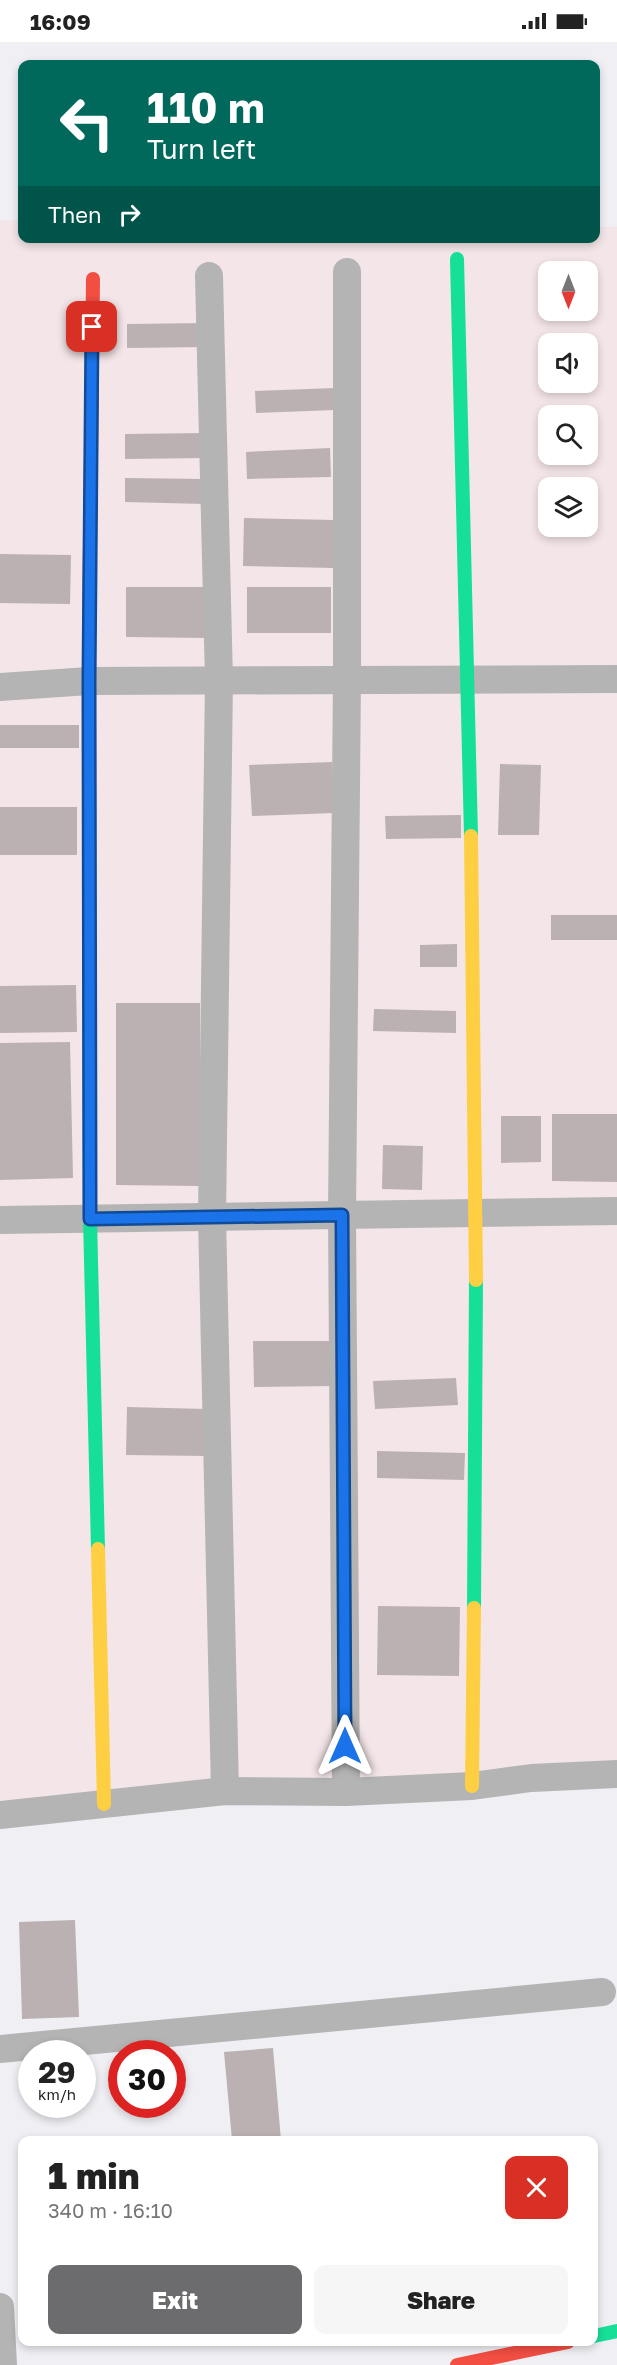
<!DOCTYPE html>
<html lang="en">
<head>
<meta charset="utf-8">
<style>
  body { margin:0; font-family:"Golos Text",sans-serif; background:#f6f6f6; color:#222; height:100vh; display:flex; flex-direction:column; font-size:22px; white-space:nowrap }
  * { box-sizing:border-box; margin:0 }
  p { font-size:20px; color:#767676 }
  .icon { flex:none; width:33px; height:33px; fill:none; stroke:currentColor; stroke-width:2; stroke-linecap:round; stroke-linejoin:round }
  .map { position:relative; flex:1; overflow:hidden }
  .side { position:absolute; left:18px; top:2094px; width:580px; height:210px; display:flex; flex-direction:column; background:#fff; border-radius:12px; box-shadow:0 3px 9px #0003 }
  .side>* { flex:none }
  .guide { position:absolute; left:18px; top:18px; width:582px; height:183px; border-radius:12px; box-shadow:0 3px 9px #0003; background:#00695c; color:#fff; overflow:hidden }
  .needle { width:39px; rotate:180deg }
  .controls { position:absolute; left:538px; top:219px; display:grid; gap:12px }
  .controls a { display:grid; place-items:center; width:60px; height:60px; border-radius:12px; background:#fff; box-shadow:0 3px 9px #0003; font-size:30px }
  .speed { position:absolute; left:18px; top:1998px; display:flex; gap:12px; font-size:30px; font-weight:700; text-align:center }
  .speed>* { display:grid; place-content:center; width:78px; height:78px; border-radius:50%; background:#fff; box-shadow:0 3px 9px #0003; line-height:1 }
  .speed small { font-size:15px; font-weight:400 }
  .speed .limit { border:9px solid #d22; background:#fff; color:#111 }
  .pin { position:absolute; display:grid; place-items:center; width:51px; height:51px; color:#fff; margin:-26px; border-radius:12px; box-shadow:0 3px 9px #0006 }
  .me { position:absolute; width:66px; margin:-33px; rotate:0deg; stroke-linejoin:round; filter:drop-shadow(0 0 4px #0008) }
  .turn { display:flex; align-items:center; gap:21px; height:126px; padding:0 30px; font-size:27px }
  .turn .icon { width:78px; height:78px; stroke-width:2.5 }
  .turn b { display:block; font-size:42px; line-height:51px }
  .then { display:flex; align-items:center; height:57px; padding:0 30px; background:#0003; gap:12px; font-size:22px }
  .round { display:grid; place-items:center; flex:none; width:63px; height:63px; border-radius:12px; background:#f6f6f6 }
  .overview { display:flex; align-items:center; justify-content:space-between; height:102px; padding:0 30px }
  h1 { font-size:36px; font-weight:800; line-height:45px }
  .primary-button { display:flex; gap:12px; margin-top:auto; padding:12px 30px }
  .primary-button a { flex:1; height:69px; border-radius:12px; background:#6c6c6f; color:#fff; font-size:24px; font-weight:800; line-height:69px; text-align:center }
  .primary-button a+a { background:#f6f6f6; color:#222 }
  .status { display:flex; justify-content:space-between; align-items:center; height:42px; padding:0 30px; background:#fff; direction:ltr }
  .status svg { height:16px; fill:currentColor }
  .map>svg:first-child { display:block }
</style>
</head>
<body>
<div class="status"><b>16:09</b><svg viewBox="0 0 49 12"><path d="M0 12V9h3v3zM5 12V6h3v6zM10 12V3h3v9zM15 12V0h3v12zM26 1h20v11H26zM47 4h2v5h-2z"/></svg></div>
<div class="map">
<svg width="617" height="2323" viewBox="0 0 617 2323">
  <rect width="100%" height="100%" fill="#efeff4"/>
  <path fill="#f4e5e8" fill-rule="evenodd" d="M 0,178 L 22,179 L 22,196 L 596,196 L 596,185 L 617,185 L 617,1732 L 0,1773 ZM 549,230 L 588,230 L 588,268 L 549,268 ZM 549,302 L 588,302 L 588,340 L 549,340 ZM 549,374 L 588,374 L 588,412 L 549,412 ZM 549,446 L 588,446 L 588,484 L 549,484 Z"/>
  <g fill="#bbb1b3">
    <polygon points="207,281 207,305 127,306 127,282"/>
    <polygon points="335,346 335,368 256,371 255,349"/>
    <polygon points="204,391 204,416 125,417 125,392"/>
    <polygon points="330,406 331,435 247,437 246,410"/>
    <polygon points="125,436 206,437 205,462 125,460"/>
    <polygon points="244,476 334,478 333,526 243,524"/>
    <polygon points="0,512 71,513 70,562 0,561"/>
    <polygon points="126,545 208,545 207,596 126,595"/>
    <rect x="247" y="545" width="84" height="46"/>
    <rect x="0" y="683" width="79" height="23"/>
    <polygon points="332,720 334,771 252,774 249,723"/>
    <polygon points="500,722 541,723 539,793 498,793"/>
    <rect x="0" y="765" width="77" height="48"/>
    <polygon points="461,773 461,796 386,797 385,774"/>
    <rect x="551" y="873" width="66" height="25"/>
    <polygon points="457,902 457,925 420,925 420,903"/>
    <polygon points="76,943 77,990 0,991 0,944"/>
    <polygon points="116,961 200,961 200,1144 116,1143"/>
    <polygon points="374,967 456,969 456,991 373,989"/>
    <polygon points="70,1000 73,1136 0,1138 0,1001"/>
    <polygon points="552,1072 617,1072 617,1140 552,1139"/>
    <polygon points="501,1074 541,1074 541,1120 501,1121"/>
    <polygon points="383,1103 423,1104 422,1148 382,1147"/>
    <polygon points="253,1299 332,1299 333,1344 254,1345"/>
    <polygon points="456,1336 458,1363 375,1367 373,1339"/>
    <polygon points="127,1365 207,1367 206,1414 126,1413"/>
    <polygon points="377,1409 465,1411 464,1438 377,1436"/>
    <polygon points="378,1564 460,1565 459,1634 377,1633"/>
    <polygon points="75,1878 79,1975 22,1977 19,1880"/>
    <polygon points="273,2006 281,2098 232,2098 224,2010"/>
  </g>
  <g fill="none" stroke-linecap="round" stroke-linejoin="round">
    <g stroke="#b4b4b4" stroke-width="28">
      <polyline points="209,234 219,638 212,1175 225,1749"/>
      <polyline points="0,645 89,639 617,637"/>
      <polyline points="0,1178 617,1169"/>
      <polyline points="346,1750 342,1173 347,636 347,230"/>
      <polyline points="0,1773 225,1749 346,1750 472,1744 531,1736 617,1732"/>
      <polyline points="0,2007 602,1950"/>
      <polyline points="0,2265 3,2323"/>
    </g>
    <g stroke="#16e098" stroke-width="14">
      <polyline points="457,217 471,794"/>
      <polyline points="89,907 90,1177 98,1507"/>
      <polyline points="474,1566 476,1238"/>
      <polyline points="594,2294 617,2289"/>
    </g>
    <g stroke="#ffcf43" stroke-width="14">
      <polyline points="89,590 89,907"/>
      <polyline points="471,794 476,1238"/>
      <polyline points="98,1507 104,1762"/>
      <polyline points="472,1744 474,1566"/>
    </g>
    <g stroke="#f24e42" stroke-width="14">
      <polyline points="89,590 93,237"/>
      <polyline points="457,2323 568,2300"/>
    </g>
  </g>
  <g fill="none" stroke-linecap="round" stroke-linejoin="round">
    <defs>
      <polyline id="route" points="92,285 89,639 90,1177 342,1173 345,1704"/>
    </defs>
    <use href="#route" stroke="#114b97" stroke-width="15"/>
    <use href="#route" stroke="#1a73e8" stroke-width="10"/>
  </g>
</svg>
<div class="controls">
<a><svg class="needle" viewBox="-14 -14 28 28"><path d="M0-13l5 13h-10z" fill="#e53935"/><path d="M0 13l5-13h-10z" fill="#767676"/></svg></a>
<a><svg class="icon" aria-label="sound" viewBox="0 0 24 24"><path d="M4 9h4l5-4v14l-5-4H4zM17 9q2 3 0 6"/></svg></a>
<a><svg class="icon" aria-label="search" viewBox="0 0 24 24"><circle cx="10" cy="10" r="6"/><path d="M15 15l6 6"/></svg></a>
<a><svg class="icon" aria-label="layers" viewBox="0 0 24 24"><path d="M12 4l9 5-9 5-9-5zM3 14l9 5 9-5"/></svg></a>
</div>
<div class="speed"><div>29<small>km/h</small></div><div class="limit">30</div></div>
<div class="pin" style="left:92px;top:285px;background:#d93025"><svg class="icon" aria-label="arrive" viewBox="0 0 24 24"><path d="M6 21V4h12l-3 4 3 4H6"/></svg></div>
<svg class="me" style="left:345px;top:1704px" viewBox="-20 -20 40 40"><path d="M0-17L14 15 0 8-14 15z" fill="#1a73e8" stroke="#fff" stroke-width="4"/></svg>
<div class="guide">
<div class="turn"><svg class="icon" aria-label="left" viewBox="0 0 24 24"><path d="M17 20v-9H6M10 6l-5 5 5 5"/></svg><div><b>110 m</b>Turn left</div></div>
<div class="then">Then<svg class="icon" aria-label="right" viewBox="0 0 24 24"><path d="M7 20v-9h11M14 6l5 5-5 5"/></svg></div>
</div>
<section class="side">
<div class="overview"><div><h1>1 min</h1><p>340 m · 16:10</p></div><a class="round" style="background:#d93025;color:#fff"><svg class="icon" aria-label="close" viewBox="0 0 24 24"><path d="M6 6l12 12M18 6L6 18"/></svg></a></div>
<div class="primary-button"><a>Exit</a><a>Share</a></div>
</section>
</div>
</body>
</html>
